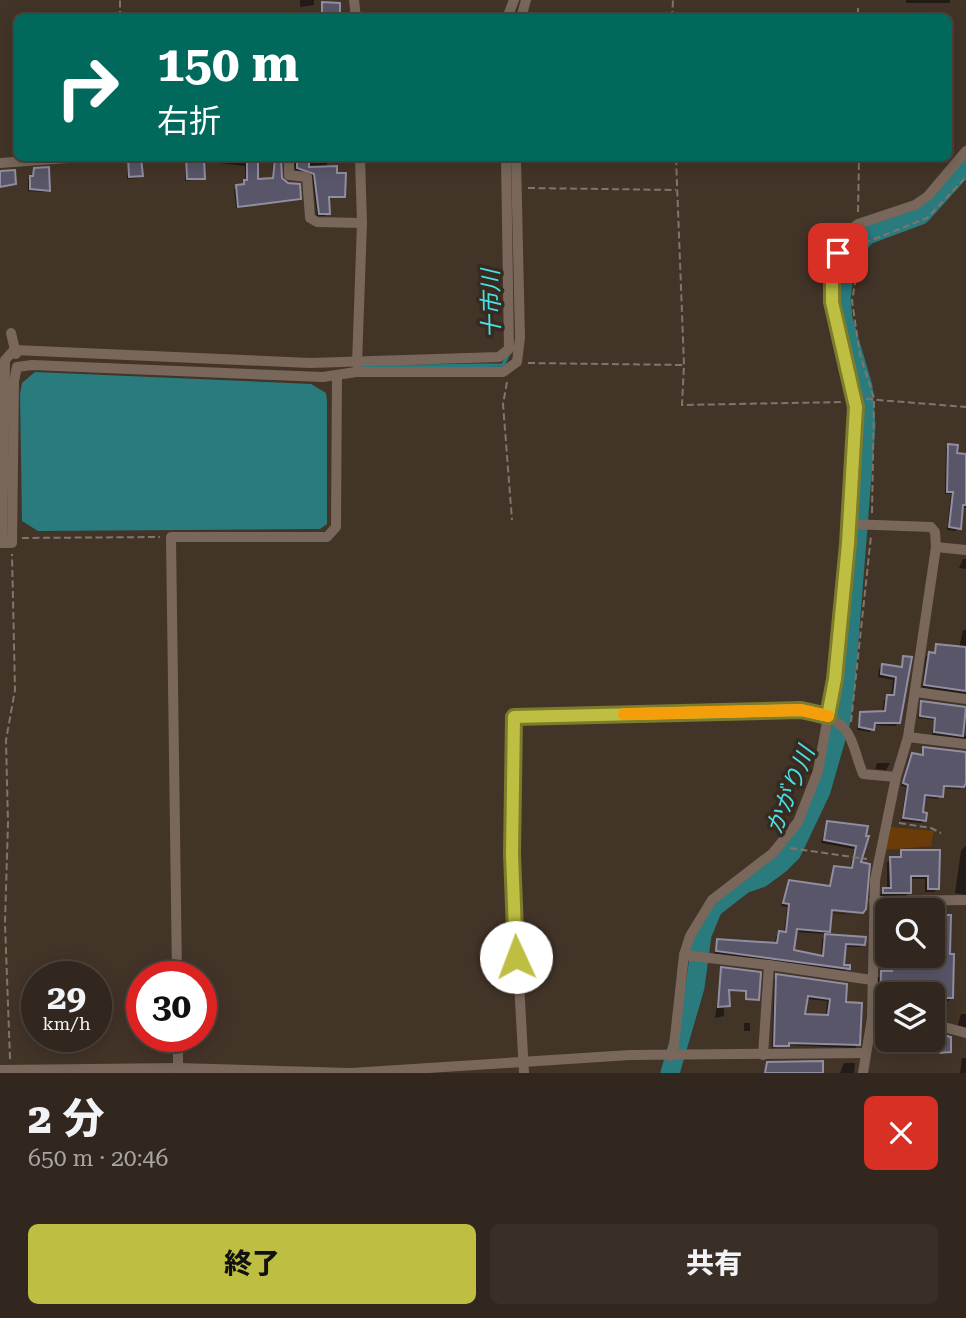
<!DOCTYPE html>
<html lang="ja">
<head>
<meta charset="utf-8">
<style>
  body { margin:0; font-family:"Roboto Serif","Noto Sans JP",serif; background:#3a2f27; color:#f1f3f6; height:100vh; display:flex; flex-direction:column; font-size:26px; white-space:nowrap }
  * { box-sizing:border-box; margin:0 }
  p { font-size:23px; color:#a8a5a4 }
  .icon { flex:none; width:38px; height:38px; fill:none; stroke:currentColor; stroke-width:2; stroke-linecap:round; stroke-linejoin:round }
  .map { position:relative; height:1073px; overflow:hidden }
  .drawer { display:flex; flex-direction:column; background:#32271e; flex:1 }
  .drawer>* { flex:none }
  .guide { position:absolute; left:14px; top:14px; width:938px; height:147px; border-radius:10px; box-shadow:0 4px 18px #0003,0 0 0 2px #4d443c; background:#00695c; color:#fff; overflow:hidden }
  .fabs { position:absolute; left:875px; top:898px; display:grid; gap:14px }
  .fabs a { display:grid; place-items:center; width:70px; height:70px; border-radius:10px; background:#32271e; box-shadow:0 4px 18px #0003,0 0 0 2px #4d443c; font-size:35px }
  .speed { position:absolute; left:21px; top:961px; display:flex; gap:14px; font-size:35px; font-weight:700; text-align:center }
  .speed>* { display:grid; place-content:center; width:91px; height:91px; border-radius:50%; background:#32271e; box-shadow:0 4px 18px #0003,0 0 0 2px #4d443c; line-height:1 }
  .speed small { font-size:18px; font-weight:400 }
  .speed .limit { border:10px solid #d22; background:#fff; color:#111 }
  .pin { position:absolute; display:grid; place-items:center; width:60px; height:60px; color:#fff; margin:-30px; border-radius:14px; box-shadow:0 4px 10px #0006 }
  .me { position:absolute; width:77px; margin:-38px; rotate:358deg; stroke-linejoin:round; filter:drop-shadow(0 0 5px #0008) }
  .turn { display:flex; align-items:center; gap:24px; height:147px; padding:0 28px; font-size:32px }
  .turn .icon { width:91px; height:91px; stroke-width:2.5 }
  .turn b { display:block; font-size:49px; line-height:60px }
  .round { display:grid; place-items:center; flex:none; width:74px; height:74px; border-radius:10px; background:#3a2f27 }
  .head { display:flex; align-items:center; justify-content:space-between; height:119px; padding:0 28px }
  h1 { font-size:42px; font-weight:800; line-height:52px }
  .button { display:flex; gap:14px; margin-top:auto; padding:14px 28px }
  .button a { flex:1; height:80px; border-radius:10px; background:#bebf42; color:#111; font-size:28px; font-weight:800; line-height:80px; text-align:center }
  .button a+a { background:#3a2f27; color:#f1f3f6 }
  .map>svg:first-child { display:block }
</style>
</head>
<body>
<div class="map">
<svg width="966" height="1073" viewBox="0 0 966 1073">
  <rect width="100%" height="100%" fill="#433428"/>
  <polygon fill="#6b3c08" points="891,827 934,831 931,846 886,850"/>
  <polygon fill="#297b7e" points="35,372 311,384 326,393 327,401 327,524 320,529 38,531 22,521 20,394 22,383"/>
  <g fill="#0007" fill-rule="evenodd">
    <polygon points="300,0 314,0 314,5 300,7"/>
    <rect x="906" y="0" width="44" height="3"/>
    <polygon points="128,158 139,158 138,178 127,179"/>
    <path d="M 185,158 L 279,158 L 280,179 L 299,199 L 236,208 L 234,189 L 245,181 L 245,166 L 203,161 L 203,178 L 185,181 ZM 273,158 L 272,180 L 256,181 L 256,159 Z"/>
    <polygon points="294,158 327,158 327,168 344,196 327,199 325,216 317,216 312,176 295,170"/>
    <polygon points="34,170 48,190 46,192 28,191 28,180"/>
    <polygon points="948,446 956,454 966,456 966,508 961,507 956,531 947,530 951,494 945,494 946,448"/>
    <polygon points="963,559 966,559 966,569 959,568"/>
    <polygon points="963,630 966,630 966,695 922,688 926,656 934,654 937,646 959,648"/>
    <polygon points="904,658 898,723 895,726 873,725 870,732 857,730 860,714 882,713 884,700 891,697 893,680 878,677 879,669 882,666 900,668"/>
    <polygon points="922,703 966,708 961,735 966,736 966,741 932,735 934,720 918,718"/>
    <polygon points="924,749 966,754 966,785 959,789 942,788 938,799 923,797 921,814 924,820 921,823 901,821 906,787 901,786 909,757 912,755 921,757"/>
    <polygon points="877,763 890,763 886,770 875,769"/>
    <polygon points="827,823 866,828 859,863 823,911 859,915 830,913 825,934 795,932 792,951 821,957 822,939 826,935 864,944 860,947 844,947 842,966 848,968 845,971 714,954 718,941 775,944 776,936 784,933 787,907 781,906 787,885 790,881 828,887 835,868 850,869 854,849 821,843"/>
    <polygon points="966,845 966,895 955,893 961,851"/>
    <polygon points="902,852 939,852 937,889 934,892 925,892 925,879 909,879 909,892 906,896 880,896 883,889 887,889 887,862 898,858"/>
    <polygon points="887,911 887,935 882,934 883,915"/>
    <polygon points="940,916 952,998 947,1002 937,1002 937,1012 933,1016 937,988 915,987 915,994 887,994 887,1015 880,1015 880,1009 876,1009 877,978 888,973 888,956 933,956 935,921"/>
    <polygon points="722,969 757,999 745,1000 745,992 727,991 728,1006 724,1008 724,1016 715,1018"/>
    <path d="M 777,976 L 844,1004 L 858,1044 L 855,1048 L 787,1045 L 772,1048 L 774,979 ZM 806,999 L 827,1001 L 826,1017 L 803,1016 Z"/>
    <polygon points="961,1014 966,1014 966,1028 958,1025"/>
    <rect x="744" y="1023" width="6" height="8"/>
    <polygon points="940,1036 950,1052 947,1054 938,1054"/>
    <polygon points="903,1040 917,1040 917,1044 912,1049 903,1048"/>
    <polygon points="962,1058 966,1058 966,1073 960,1073"/>
    <polygon points="844,1063 855,1063 854,1073 840,1073"/>
  </g>
  <g fill="none" stroke-linecap="round" stroke-linejoin="round">
    <polyline stroke="#297b7e" stroke-width="3.5" points="360,367 503,365 509,353"/>
    <polyline stroke="#297b7e" stroke-width="19" points="670,1073 695,987 702,935 713,908 744,884 761,878 780,864 792,852 821,791 841,721 845,692 866,425 863,387 843,319 841,299 845,270 855,248 867,235 921,215 966,165"/>
  </g>
  <g fill="#585668" stroke="#918ea2" stroke-width="2" fill-rule="evenodd">
    <polygon points="322,2 340,3 340,18 322,18"/>
    <polygon points="128,158 141,158 143,176 129,177"/>
    <polygon points="186,158 204,158 205,179 187,179"/>
    <polygon points="247,158 258,158 258,179 273,178 275,158 281,158 282,178 288,183 300,184 301,199 238,207 236,185 244,184 244,180 247,180"/>
    <polygon points="297,158 309,158 309,167 337,166 337,173 346,173 345,197 329,197 330,214 319,214 314,174 297,168"/>
    <polygon points="49,167 50,191 30,189 30,176 33,176 34,168"/>
    <polygon points="15,170 16,184 0,187 0,171"/>
    <polygon points="948,444 958,445 957,453 966,454 966,505 963,505 961,529 949,527 953,492 947,492"/>
    <polygon points="936,644 966,647 966,691 924,685 929,652 935,653"/>
    <polygon points="903,656 912,657 900,723 875,723 874,730 859,727 860,712 885,711 887,695 894,695 896,677 881,674 882,664 902,667"/>
    <polygon points="921,701 966,707 963,736 934,732 935,718 920,716"/>
    <polygon points="923,747 966,752 966,783 964,787 944,786 943,797 925,795 923,812 927,813 926,821 903,818 908,785 903,783 904,779 912,753 923,755"/>
    <polygon points="827,821 868,826 866,836 869,836 861,862 870,864 866,909 863,913 832,910 830,932 797,929 794,950 823,956 825,934 866,937 865,945 846,944 844,965 850,965 850,969 716,951 717,939 777,943 779,931 786,932 789,904 783,903 789,880 830,886 834,866 852,868 856,846 824,840"/>
    <polygon points="901,850 940,850 939,889 928,889 928,876 911,876 911,893 883,893 883,888 891,888 890,857 901,857"/>
    <polygon points="939,915 951,915 950,954 954,954 953,998 941,998 941,984 917,983 917,994 887,994 887,1005 880,1005 881,971 892,971 892,956 933,956 933,941 939,941"/>
    <polygon points="721,967 761,972 759,1000 746,999 746,991 729,990 730,1006 718,1007"/>
    <path d="M 776,974 L 847,984 L 846,1002 L 862,1003 L 860,1045 L 789,1043 L 789,1046 L 774,1046 ZM 808,996 L 830,999 L 828,1015 L 805,1014 Z"/>
    <polygon points="939,1034 951,1037 951,1052 940,1053"/>
    <polygon points="823,1061 823,1073 765,1073 767,1062"/>
  </g>
  <g fill="none" stroke-linecap="round" stroke-linejoin="round">
    <g stroke="#817469" stroke-width="2" stroke-dasharray="7 3.5" stroke-linecap="butt">
      <polyline points="858,8 858,18"/>
      <polyline points="120,18 120,0"/>
      <polyline points="672,18 673,0"/>
      <polyline points="676,158 684,365 682,405 844,402"/>
      <polyline points="528,188 676,190"/>
      <polyline points="858,212 859,158"/>
      <polyline points="528,363 683,365"/>
      <polyline points="507,382 503,404 512,520"/>
      <polyline points="866,399 966,407"/>
      <polyline points="872,513 874,398 860,355 852,301 860,254 867,242 927,218 966,177"/>
      <polyline points="22,538 160,537"/>
      <polyline points="851,722 871,536"/>
      <polyline points="899,823 931,828 941,833"/>
      <polyline points="790,848 867,859"/>
      <polyline points="10,1059 5,923 8,823 6,740 15,690 12,554"/>
    </g>
    <g stroke="#78675a" stroke-width="10">
      <polyline points="354,0 356,18"/>
      <polyline points="507,18 514,0"/>
      <polyline points="521,18 526,0"/>
      <polyline points="289,158 289,175 307,177 310,218 317,222 362,223"/>
      <polyline points="0,163 68,158"/>
      <polyline points="11,333 16,354"/>
      <polyline points="357,364 362,223 360,158"/>
      <polyline points="848,524 931,527 935,532 936,547 908,737 896,777 875,880 872,1018 863,1073"/>
      <polyline points="0,543 12,543 14,381 17,367 32,365 323,377 356,372 503,372 517,362 520,338 516,158"/>
      <polyline points="2,543 5,360 14,350 310,363 499,357 509,349 506,158"/>
      <polyline points="936,547 966,550"/>
      <polyline points="916,692 966,699"/>
      <polyline points="908,737 966,744"/>
      <polyline points="874,901 966,900"/>
      <polyline points="684,955 769,965"/>
      <polyline points="177,976 171,537 327,537 336,527 337,375"/>
      <polyline points="872,1018 887,1019"/>
      <polyline points="933,1024 966,1033"/>
      <polyline points="178,1036 178,1073"/>
      <polyline points="763,1055 769,965 872,980"/>
      <polyline points="670,1056 674,1046 684,955 690,936 712,900 773,853 798,822 818,771 835,679 856,407 832,302 832,270 844,235 858,224 915,205 928,196 966,151"/>
      <polyline points="0,1070 178,1068 351,1073 630,1055 866,1053"/>
      <path d="M 524,1073 L 512,854 L 514,717 L 819,711 C 856,730 850,741 863,774 L 896,777"/>
    </g>
  </g>
  <g fill="none" stroke-linecap="round" stroke-linejoin="round">
    <defs>
      <polyline id="route" points="516,957 512,854 514,717 801,710 828,716 835,679 848,544 856,407 832,302 832,270 838,253"/>
    </defs>
    <use href="#route" stroke="#7c7c2b" stroke-width="18"/>
    <use href="#route" stroke="#bebf42" stroke-width="12"/>
    <polyline stroke="#f59e0b" stroke-width="12" points="624,714 801,710 828,716"/>
  </g>
  <g text-anchor="middle" stroke-width="7" stroke-linejoin="round" paint-order="stroke">
    <g font-size="23" font-style="italic" fill="#47e2e9" stroke="#382a1f">
      <text transform="translate(491 304) rotate(-91)" y="8">十市川</text>
      <text transform="translate(790 790) rotate(-68)" y="8">かがり川</text>
    </g>
  </g>
</svg>
<div class="fabs">
<a><svg class="icon" aria-label="search" viewBox="0 0 24 24"><circle cx="10" cy="10" r="6"/><path d="M15 15l6 6"/></svg></a>
<a><svg class="icon" aria-label="layers" viewBox="0 0 24 24"><path d="M12 4l9 5-9 5-9-5zM3 14l9 5 9-5"/></svg></a>
</div>
<div class="speed"><div>29<small>km/h</small></div><div class="limit">30</div></div>
<div class="pin" style="left:838px;top:253px;background:#d93025"><svg class="icon" aria-label="arrive" viewBox="0 0 24 24"><path d="M6 21V4h12l-3 4 3 4H6"/></svg></div>
<svg class="me" style="left:516px;top:957px" viewBox="-20 -20 40 40"><circle r="19" fill="#fff"/><path d="M0-13L10 11 0 6-10 11z" fill="#bebf42"/></svg>
<div class="guide">
<div class="turn"><svg class="icon" aria-label="right" viewBox="0 0 24 24"><path d="M7 20v-9h11M14 6l5 5-5 5"/></svg><div><b>150 m</b>右折</div></div>
</div>
</div>
<section class="drawer">
<div class="head"><div><h1>2 分</h1><p>650 m · 20:46</p></div><a class="round" style="background:#d93025;color:#fff"><svg class="icon" aria-label="close" viewBox="0 0 24 24"><path d="M6 6l12 12M18 6L6 18"/></svg></a></div>
<div class="button"><a>終了</a><a>共有</a></div>
</section>
</body>
</html>
